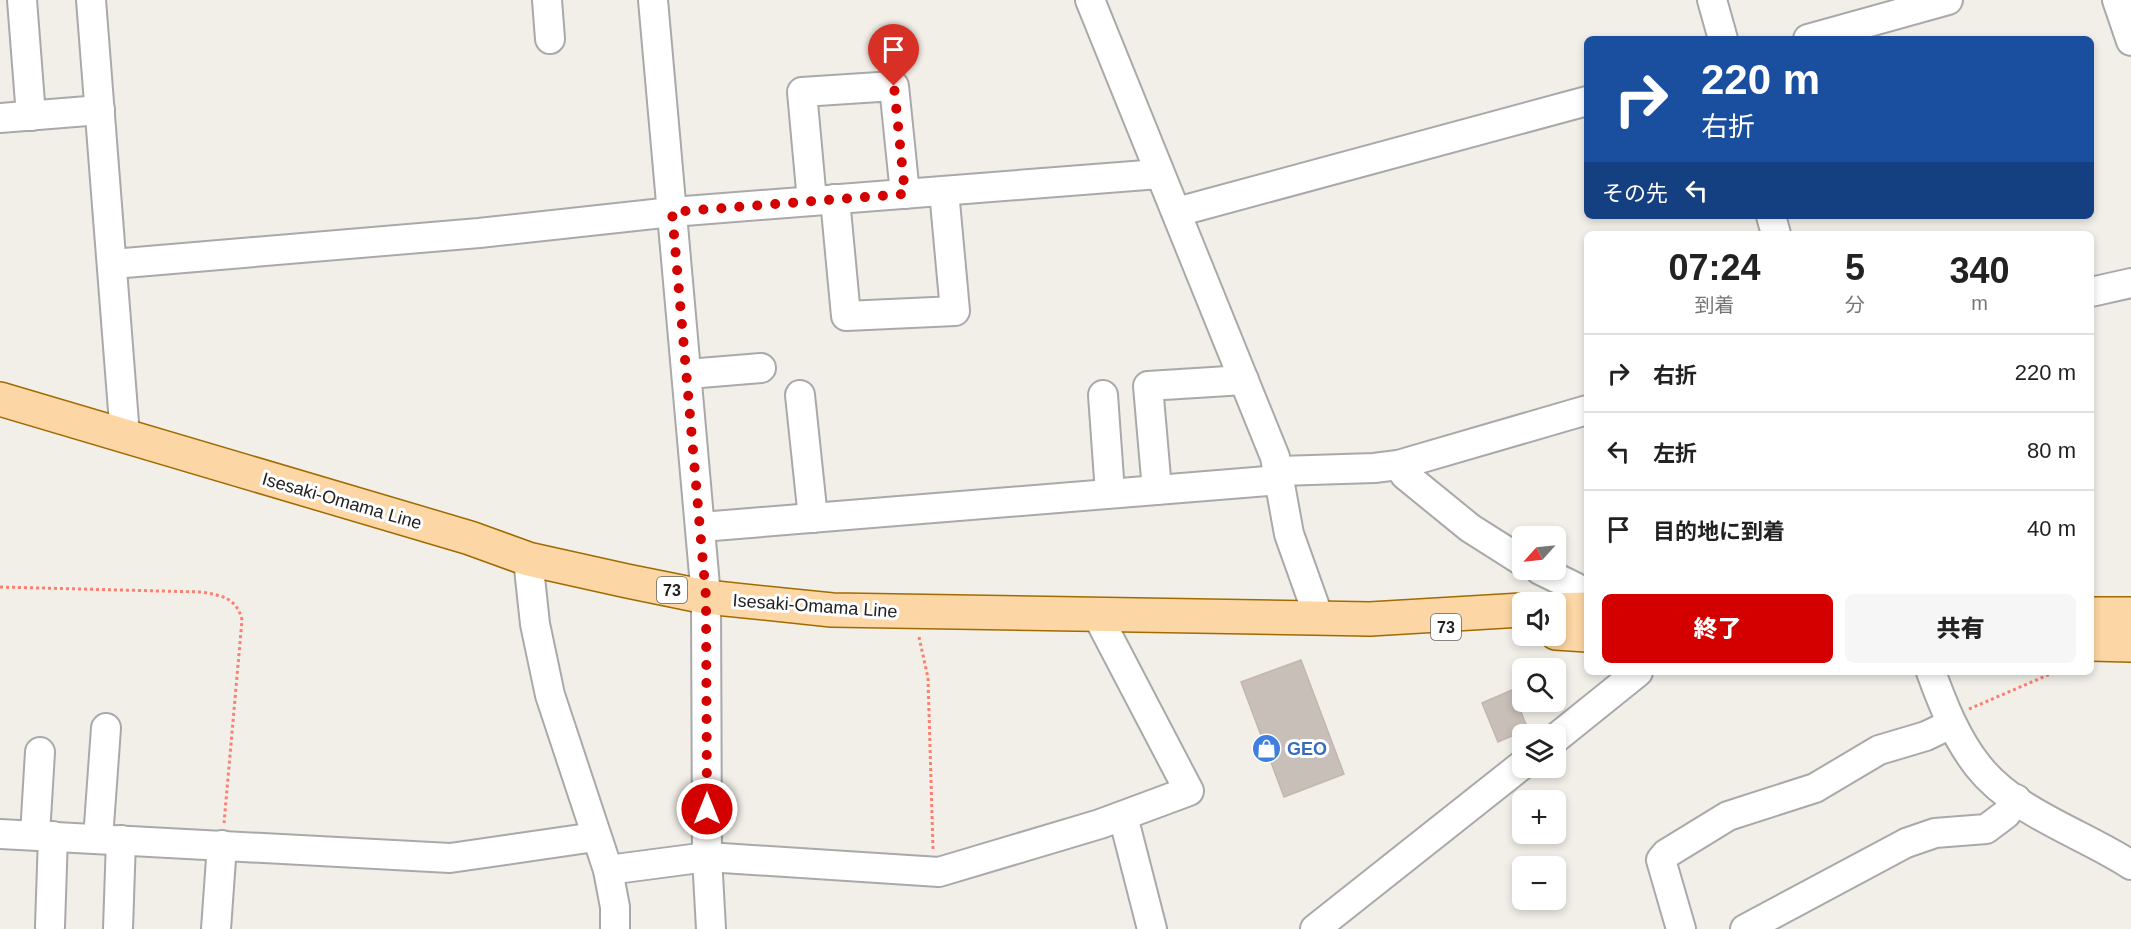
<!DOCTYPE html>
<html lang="ja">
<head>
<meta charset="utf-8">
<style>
  body { margin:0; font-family:Helvetica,"Noto Sans JP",sans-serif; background:#f6f6f6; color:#222; height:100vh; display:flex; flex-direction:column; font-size:22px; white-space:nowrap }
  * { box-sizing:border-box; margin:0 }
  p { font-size:20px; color:#767676 }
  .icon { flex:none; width:33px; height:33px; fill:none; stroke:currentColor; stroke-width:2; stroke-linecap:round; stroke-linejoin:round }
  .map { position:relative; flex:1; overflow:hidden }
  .side { position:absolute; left:1584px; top:231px; width:510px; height:444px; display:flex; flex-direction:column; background:#fff; border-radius:9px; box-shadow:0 3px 9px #0003 }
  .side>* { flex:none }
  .guide { position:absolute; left:1584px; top:36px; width:510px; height:183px; border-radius:9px; box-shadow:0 3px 9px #0003; background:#1a4fa0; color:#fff; overflow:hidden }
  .needle { width:39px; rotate:243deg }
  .fabs { position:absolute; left:1512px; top:526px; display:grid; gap:12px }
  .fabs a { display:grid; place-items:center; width:54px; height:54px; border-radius:9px; background:#fff; box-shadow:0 3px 9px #0003; font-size:30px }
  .pin { position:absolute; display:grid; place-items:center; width:51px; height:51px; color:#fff; margin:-62px -26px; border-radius:50% 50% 50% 0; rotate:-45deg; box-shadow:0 0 6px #0007 }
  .pin .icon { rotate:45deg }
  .me { position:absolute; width:66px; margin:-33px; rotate:0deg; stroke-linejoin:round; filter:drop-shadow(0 0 4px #0008) }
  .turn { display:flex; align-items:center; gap:21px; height:126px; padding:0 18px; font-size:27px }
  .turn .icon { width:78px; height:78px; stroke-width:2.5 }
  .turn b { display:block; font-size:42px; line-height:51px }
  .then { display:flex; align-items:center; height:57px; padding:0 18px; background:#0003; gap:12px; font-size:22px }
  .eta { display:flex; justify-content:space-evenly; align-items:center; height:102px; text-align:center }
  .eta b { font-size:36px; font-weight:800; line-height:42px }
  .cta { display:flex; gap:12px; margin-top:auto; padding:12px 18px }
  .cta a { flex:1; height:69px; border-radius:9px; background:#d40000; color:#fff; font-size:24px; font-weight:800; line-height:69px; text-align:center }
  .cta a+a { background:#f6f6f6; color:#222 }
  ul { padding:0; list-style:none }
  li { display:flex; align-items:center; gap:18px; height:78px; padding:0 18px; border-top:2px solid #e0e0e0 }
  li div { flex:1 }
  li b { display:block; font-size:22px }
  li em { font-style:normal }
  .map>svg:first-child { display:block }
</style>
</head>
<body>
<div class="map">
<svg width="2131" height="929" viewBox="0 0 2131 929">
  <rect width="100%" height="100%" fill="#f2efe9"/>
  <g fill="#c7bfb8" stroke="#c4b6ab" stroke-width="1.5">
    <polygon points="1301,660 1344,774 1284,797 1241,682"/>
    <polygon points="1512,690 1528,729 1498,742 1482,703"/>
  </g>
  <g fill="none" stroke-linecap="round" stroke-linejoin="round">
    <defs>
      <g id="minor">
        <polyline points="22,0 31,116"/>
        <polyline points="91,0 125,436"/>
        <polyline points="547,0 550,39"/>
        <polyline points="653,0 706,597 707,857 939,872 1100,824 1189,791 1097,615"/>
        <polyline points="1090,0 1275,457 1289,534 1319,618"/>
        <polyline points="1712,0 1723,39"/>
        <polyline points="2117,0 2131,41"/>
        <polyline points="1808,39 1948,0"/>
        <polyline points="0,118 100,110"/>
        <polyline points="835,199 846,316 955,311 944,191"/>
        <polyline points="812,201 802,92 894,86 905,194"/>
        <polyline points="1177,212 1587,101"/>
        <polyline points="1771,216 1776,234"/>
        <polyline points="113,264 479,233 672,212 1159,174"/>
        <polyline points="2091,292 2131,283"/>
        <polyline points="688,374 761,368"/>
        <polyline points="800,395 813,518"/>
        <polyline points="1103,395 1110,493"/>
        <polyline points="1398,465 1405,475 1470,528 1522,561"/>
        <polyline points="1280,471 1374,468 1398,465 1587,410"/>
        <polyline points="1157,490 1148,386 1244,380"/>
        <polyline points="701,527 1280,480"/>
        <polyline points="528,559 535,624 550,695 608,870 615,907 615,929"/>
        <polyline points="1540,570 1575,587 1580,593 1579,609"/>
        <path d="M 1931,672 C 1943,705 1956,738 1978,766 C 2015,813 2082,833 2131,865"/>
        <polyline points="1556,738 1638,672"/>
        <polyline points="1123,816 1152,929"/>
        <polyline points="0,834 450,858 595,837"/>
        <polyline points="35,835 40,752"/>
        <polyline points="98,839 106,728"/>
        <polyline points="608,870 707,857 711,929"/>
        <polyline points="50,926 53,836"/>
        <polyline points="118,929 121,840"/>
        <polyline points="216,929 222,845"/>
        <polyline points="1315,929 1522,765"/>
        <polyline points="1681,929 1661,860 1666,854 1728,816 1815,788 1879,750 1926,736 1951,724"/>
        <polyline points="1745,929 1906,843 1935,833 1986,829 2006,814 2016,799"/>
      </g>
      <g id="major">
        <polyline points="0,399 470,538 528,559 627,581 706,597 832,610 1370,619 1522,610"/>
        <polyline points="1556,610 1587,609"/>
        <polyline points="2091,614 2131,614"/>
        <polyline points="1556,633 1587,635"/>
        <polyline points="2091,644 2131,645"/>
      </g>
    </defs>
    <use href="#minor" stroke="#a9a9a9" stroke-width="32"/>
    <use href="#major" stroke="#a06b00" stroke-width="36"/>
    <g stroke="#fa8072" stroke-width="3" stroke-dasharray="3 3" stroke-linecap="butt">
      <path d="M 0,587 L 201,592 C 221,595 237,598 242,620 L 224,823"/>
      <polyline points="919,637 928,678 933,849"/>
      <polyline points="1969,709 2055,672"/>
    </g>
    <use href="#minor" stroke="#fff" stroke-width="28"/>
    <use href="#major" stroke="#fcd6a4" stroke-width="33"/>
  </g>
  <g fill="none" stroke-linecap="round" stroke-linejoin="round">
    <polyline stroke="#d40000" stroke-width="10" stroke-dasharray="0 18" points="707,809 706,597 672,212 905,194 894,86"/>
  </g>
  <defs>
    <symbol id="shop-disc" viewBox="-11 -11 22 22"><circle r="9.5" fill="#3f7fe0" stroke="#fff"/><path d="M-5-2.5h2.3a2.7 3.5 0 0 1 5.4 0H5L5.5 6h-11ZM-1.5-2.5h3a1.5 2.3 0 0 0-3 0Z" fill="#fff"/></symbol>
  </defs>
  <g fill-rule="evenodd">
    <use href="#shop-disc" x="1250" y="732" width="33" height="33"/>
  </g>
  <g text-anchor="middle" stroke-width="6" stroke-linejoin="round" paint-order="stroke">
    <g fill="#fff" stroke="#646464" stroke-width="1.5">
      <rect x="657" y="577" width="30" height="26" rx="4.5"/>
      <rect x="1431" y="614" width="30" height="26" rx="4.5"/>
    </g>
    <g font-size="16" font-weight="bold" fill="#222">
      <text x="672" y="596">73</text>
      <text x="1446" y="633">73</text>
    </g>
    <g font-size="18" fill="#222" stroke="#fff">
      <text transform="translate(342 501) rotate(16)" y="6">Isesaki-Omama Line</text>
      <text transform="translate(815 606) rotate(4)" y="6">Isesaki-Omama Line</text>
    </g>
    <g font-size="18" font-weight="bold" fill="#366cbe" stroke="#fff" text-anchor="start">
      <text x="1287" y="755">GEO</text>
    </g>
  </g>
</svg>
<div class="fabs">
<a><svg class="needle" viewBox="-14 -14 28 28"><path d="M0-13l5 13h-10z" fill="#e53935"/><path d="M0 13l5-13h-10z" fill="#767676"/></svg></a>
<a><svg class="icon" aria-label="sound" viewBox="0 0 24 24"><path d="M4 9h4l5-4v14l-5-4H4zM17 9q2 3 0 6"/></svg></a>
<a><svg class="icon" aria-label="search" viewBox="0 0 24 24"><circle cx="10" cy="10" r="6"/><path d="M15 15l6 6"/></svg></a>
<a><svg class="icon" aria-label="layers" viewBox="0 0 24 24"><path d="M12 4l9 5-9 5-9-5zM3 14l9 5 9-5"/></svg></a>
<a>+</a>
<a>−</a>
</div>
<div class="pin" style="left:894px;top:86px;background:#d93025"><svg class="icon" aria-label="arrive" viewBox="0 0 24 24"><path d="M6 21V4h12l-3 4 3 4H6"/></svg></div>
<svg class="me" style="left:707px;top:809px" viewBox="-20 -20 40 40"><circle r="17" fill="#d40000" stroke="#fff" stroke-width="3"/><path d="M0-11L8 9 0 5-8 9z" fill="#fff"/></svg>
<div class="guide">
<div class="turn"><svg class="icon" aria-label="right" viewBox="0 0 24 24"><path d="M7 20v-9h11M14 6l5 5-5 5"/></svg><div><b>220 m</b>右折</div></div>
<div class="then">その先<svg class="icon" aria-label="left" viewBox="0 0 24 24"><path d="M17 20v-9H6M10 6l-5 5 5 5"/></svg></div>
</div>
<section class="side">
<div class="eta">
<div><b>07:24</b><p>到着</p></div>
<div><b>5</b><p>分</p></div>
<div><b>340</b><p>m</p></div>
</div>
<ul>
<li><svg class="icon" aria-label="right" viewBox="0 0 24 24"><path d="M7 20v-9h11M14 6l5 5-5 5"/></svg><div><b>右折</b></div><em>220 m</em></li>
<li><svg class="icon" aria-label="left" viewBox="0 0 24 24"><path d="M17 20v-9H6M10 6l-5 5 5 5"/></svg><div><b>左折</b></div><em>80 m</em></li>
<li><svg class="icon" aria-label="arrive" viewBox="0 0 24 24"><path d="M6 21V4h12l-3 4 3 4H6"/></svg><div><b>目的地に到着</b></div><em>40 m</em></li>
</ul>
<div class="cta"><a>終了</a><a>共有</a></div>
</section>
</div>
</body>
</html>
